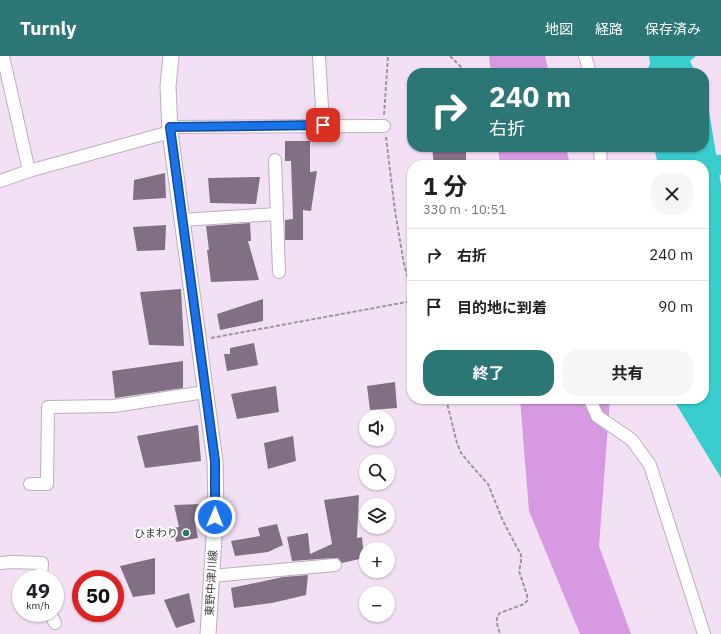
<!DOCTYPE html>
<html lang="ja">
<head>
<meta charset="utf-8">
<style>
  body { margin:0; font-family:"IBM Plex Sans","Noto Sans JP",sans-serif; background:#f6f6f6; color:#202124; height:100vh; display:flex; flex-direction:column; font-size:15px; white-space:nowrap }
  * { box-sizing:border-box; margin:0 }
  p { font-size:13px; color:#757577 }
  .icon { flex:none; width:22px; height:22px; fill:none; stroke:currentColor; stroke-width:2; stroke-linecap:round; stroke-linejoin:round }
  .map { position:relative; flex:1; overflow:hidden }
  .sheet { position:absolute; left:407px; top:104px; width:302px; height:244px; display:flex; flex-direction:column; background:#fff; border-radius:16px; box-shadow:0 1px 3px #0004 }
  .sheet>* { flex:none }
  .banner { position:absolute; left:407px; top:12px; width:302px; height:84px; border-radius:16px; box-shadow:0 1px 3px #0004; background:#2c7676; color:#fff; overflow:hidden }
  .controls { position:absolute; left:359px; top:354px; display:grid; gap:8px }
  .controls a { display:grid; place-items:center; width:36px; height:36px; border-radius:50%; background:#fff; box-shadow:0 1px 3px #0004; font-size:20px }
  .speed { position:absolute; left:12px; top:514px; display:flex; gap:8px; font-size:20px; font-weight:700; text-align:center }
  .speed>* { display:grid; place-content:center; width:52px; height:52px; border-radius:50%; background:#fff; box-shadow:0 1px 3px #0004; line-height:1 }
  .speed small { font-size:10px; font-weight:400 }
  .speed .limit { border:6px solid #d22; background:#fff; color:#111 }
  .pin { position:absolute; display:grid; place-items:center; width:34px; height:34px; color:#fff; margin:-17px; border-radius:8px; box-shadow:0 2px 6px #0006 }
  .me { position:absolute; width:44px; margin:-22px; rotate:1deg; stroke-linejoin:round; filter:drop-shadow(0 0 3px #0008) }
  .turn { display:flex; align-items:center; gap:14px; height:84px; padding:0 16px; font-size:18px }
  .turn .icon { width:52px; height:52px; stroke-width:2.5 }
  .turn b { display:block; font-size:28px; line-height:34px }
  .round { display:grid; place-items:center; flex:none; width:42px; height:42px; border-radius:16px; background:#f6f6f6 }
  .headline { display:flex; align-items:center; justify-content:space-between; height:68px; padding:0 16px }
  h1 { font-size:24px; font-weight:700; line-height:30px }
  .button { display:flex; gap:8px; margin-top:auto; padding:8px 16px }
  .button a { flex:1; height:46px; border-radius:16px; background:#2c7676; color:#fff; font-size:16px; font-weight:700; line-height:46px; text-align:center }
  .button a+a { background:#f6f6f6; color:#202124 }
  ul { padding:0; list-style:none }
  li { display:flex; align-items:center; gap:12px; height:52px; padding:0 16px; border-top:1px solid #e0e0e0 }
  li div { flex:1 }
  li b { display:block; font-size:15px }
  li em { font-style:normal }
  header { display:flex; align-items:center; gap:24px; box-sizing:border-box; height:56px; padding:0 20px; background:#2c7676; color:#fff }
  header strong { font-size:19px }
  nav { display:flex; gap:22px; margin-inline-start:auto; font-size:14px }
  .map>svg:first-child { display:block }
</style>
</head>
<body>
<header>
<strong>Turnly</strong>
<nav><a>地図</a><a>経路</a><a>保存済み</a></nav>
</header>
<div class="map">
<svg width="721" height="578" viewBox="0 0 721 578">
  <rect width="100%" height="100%" fill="#f3e0f5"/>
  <g fill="#d799e1">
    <polygon points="489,0 545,0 549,17 491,17"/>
    <polygon points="498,91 566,91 570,109 500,109"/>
    <polygon points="520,343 610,343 599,490 631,578 580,578 529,455"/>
  </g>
  <g fill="#39cdce">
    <polygon points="649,0 696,0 690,5 696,17 646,17 650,8"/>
    <polygon points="704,33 706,36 721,129 721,422 673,343 704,343 704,109 658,109 654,91 704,91"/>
  </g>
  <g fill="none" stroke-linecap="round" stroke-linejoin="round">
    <polyline stroke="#39cdce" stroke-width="20" points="690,107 721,109"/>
  </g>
  <g fill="#817083">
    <polygon points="285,85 310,85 310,116 317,115 311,155 303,154 303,184 285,184 285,164 293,163 291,105 285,105"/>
    <polygon points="432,91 466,91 466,109 434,109"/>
    <polygon points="165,117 166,142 133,144 134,124"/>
    <polygon points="260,121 256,148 210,147 208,122"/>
    <polygon points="250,167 251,185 248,185 259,224 211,226 207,194 209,194 206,170"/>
    <polygon points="166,169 165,194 137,195 133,171"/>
    <polygon points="181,233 184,290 149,289 140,236"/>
    <polygon points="263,243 263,265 220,274 217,258"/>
    <polygon points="254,287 258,309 227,315 224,298 230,298 230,292"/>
    <polygon points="183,305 183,332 115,342 112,315"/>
    <polygon points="395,326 397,352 370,354 367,330"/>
    <polygon points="276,330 279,356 237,363 231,338"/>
    <polygon points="198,369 201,405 145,412 137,380"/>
    <polygon points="293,380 296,405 268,413 264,387"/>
    <polygon points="359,439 357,482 362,481 364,502 342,507 338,502 334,502 292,505 287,481 308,477 310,498 332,488 324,444"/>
    <polygon points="202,448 205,459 194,462 198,482 176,486 173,472 179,471 174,449"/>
    <polygon points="277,468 283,489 268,496 235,500 231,485 260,480 258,472"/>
    <polygon points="155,502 155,538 133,541 120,510"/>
    <polygon points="308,519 306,539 272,547 234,552 231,532 283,521"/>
    <polygon points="189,537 195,566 176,572 164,544"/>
  </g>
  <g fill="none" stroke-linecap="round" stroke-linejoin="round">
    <defs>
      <g id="minor">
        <polyline points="3,0 29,115"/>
        <polyline points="319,0 323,69"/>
        <polyline points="585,0 590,17"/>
        <polyline points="170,71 384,70"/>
        <polyline points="600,91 601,109"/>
        <polyline points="275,104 279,216"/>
        <polyline points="0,125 29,115 170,76"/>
        <polyline points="182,164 277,158"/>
        <polyline points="590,343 597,360 632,384 650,409 704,578"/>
        <polyline points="30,428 47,428 48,351 114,350 205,336"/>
        <polyline points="0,507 12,506 42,507 41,523"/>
        <polyline points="212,520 335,509"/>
        <polyline points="50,557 55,567"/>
      </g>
      <polyline id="major" points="171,0 168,30 170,76 215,405 216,450 208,578"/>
    </defs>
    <use href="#minor" stroke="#beacc1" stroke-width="14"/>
    <use href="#major" stroke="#beacc1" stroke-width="17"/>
    <g stroke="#a193a2" stroke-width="2" stroke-dasharray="4 2" stroke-linecap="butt">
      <polyline points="450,0 467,17"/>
      <polyline points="384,59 388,0"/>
      <polyline points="386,81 395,155 404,208 412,237"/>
      <polyline points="211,282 412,245"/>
      <path d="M 446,343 L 457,387 L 461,397 L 471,409 L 488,428 L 503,465 L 521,499 L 521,506 L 519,515 L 527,539 L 527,545 L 524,548 L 500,557 C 494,562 498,571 500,578"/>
    </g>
    <use href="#minor" stroke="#fff" stroke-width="12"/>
    <use href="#major" stroke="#fff" stroke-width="15"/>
  </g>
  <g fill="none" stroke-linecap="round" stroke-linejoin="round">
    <defs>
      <polyline id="route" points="215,461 215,405 170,71 323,69"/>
    </defs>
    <use href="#route" stroke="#114b97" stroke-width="10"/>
    <use href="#route" stroke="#1a73e8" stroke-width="7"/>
  </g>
  <circle fill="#2c7676" stroke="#fff" stroke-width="1.5" cx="186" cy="477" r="4"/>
  <g text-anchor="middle" stroke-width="4" stroke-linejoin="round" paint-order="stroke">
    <g font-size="11" fill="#3e363f" stroke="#fff" text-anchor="end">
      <text x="178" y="481">ひまわり</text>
    </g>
    <g font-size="11" fill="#3e363f" stroke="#fff">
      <text transform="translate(211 527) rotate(-87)" y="4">東野中津川線</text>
    </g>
  </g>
</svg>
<div class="controls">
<a><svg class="icon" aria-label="sound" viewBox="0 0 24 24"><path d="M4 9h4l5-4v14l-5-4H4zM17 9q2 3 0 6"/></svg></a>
<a><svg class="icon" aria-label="search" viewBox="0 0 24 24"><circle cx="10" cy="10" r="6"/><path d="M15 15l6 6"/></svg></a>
<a><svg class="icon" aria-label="layers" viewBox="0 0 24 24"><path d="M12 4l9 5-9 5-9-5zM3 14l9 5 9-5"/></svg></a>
<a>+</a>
<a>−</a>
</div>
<div class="speed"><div>49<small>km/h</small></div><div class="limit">50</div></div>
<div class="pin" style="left:323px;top:69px;background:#d93025"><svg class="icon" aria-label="arrive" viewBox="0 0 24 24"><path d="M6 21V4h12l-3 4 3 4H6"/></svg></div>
<svg class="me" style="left:215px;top:461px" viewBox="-20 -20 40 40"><circle r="17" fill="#1a73e8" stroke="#fff" stroke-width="3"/><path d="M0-11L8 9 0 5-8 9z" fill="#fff"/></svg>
<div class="banner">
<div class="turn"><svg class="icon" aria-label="right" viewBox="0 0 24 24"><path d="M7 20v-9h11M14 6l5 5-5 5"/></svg><div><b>240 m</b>右折</div></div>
</div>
<section class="sheet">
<div class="headline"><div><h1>1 分</h1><p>330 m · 10:51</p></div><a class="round"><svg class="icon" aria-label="close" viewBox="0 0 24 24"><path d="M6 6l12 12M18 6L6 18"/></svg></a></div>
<ul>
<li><svg class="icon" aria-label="right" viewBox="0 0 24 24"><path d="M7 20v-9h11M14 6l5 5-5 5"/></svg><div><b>右折</b></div><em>240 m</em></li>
<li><svg class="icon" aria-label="arrive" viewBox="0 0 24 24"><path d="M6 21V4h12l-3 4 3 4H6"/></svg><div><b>目的地に到着</b></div><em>90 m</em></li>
</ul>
<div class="button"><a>終了</a><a>共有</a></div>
</section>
</div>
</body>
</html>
